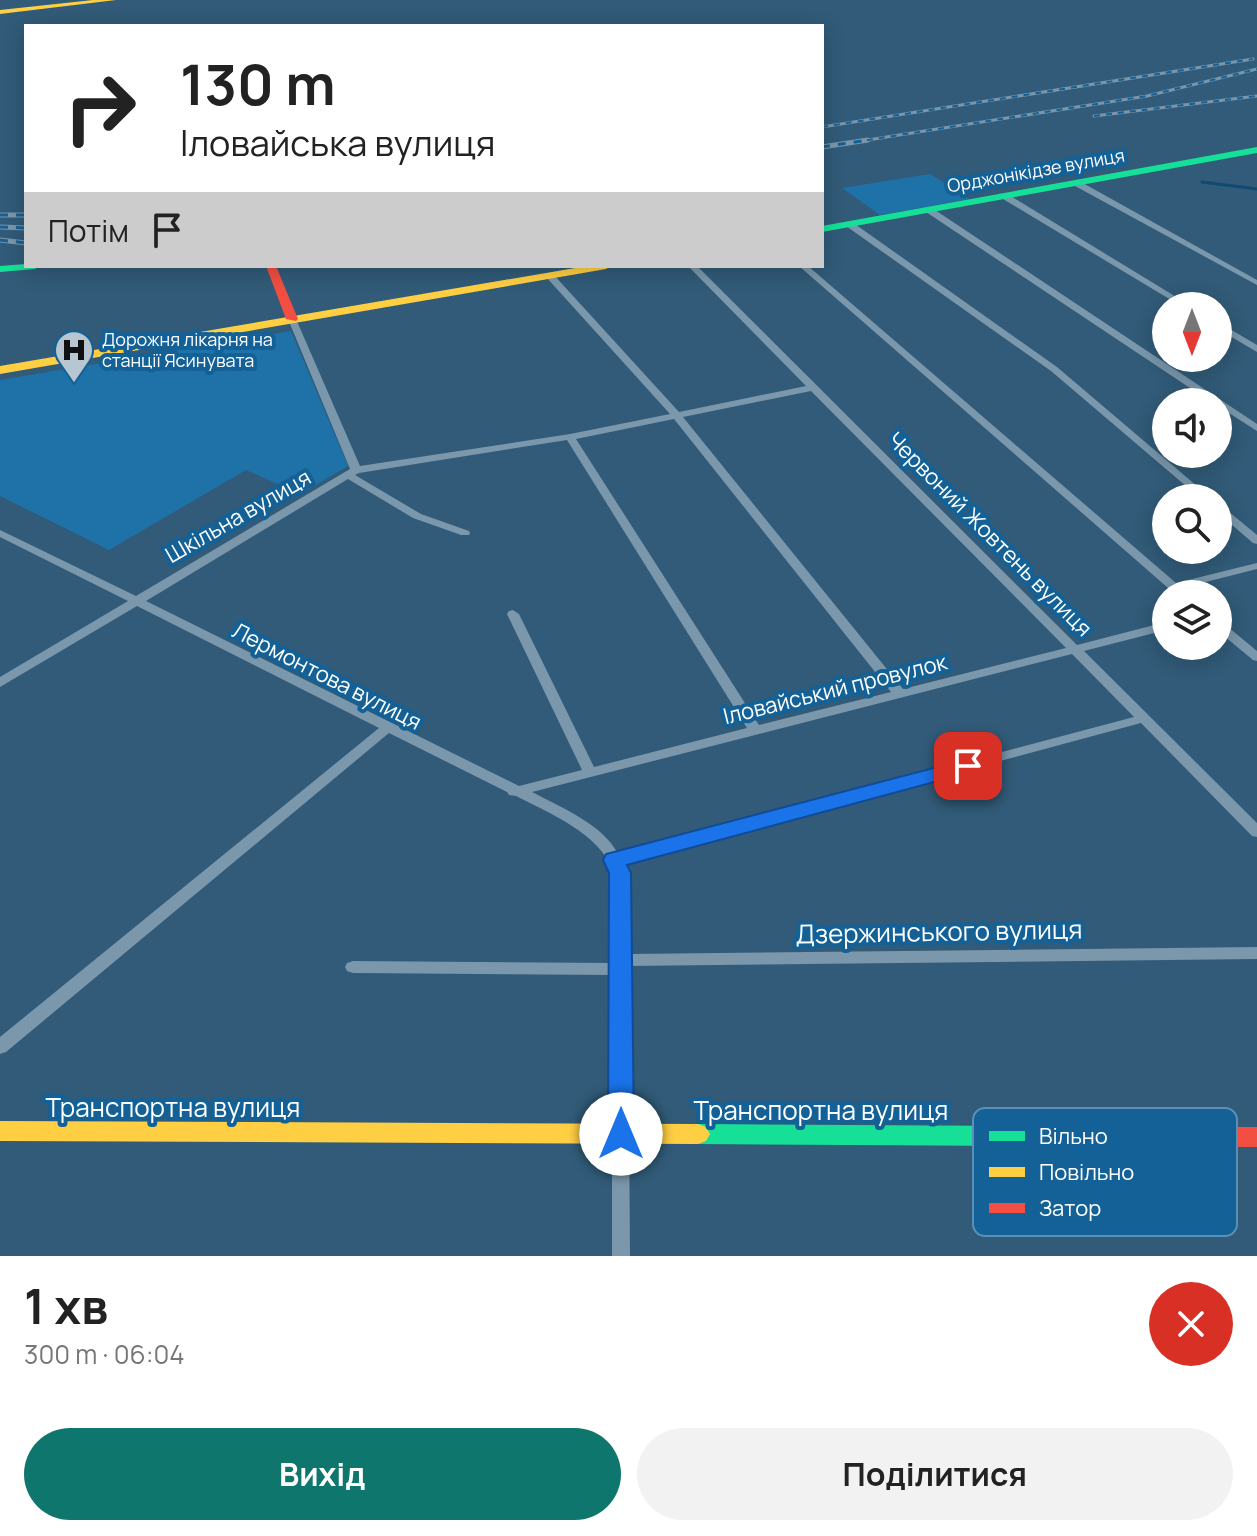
<!DOCTYPE html>
<html lang="uk">
<head>
<meta charset="utf-8">
<style>
  body { margin:0; font-family:Manrope,sans-serif; background:#f2f2f2; color:#222; height:100vh; display:flex; flex-direction:column; font-size:30px; white-space:nowrap }
  * { box-sizing:border-box; margin:0 }
  p { font-size:26px; color:#767676 }
  .icon { flex:none; width:44px; height:44px; fill:none; stroke:currentColor; stroke-width:2; stroke-linecap:round; stroke-linejoin:round }
  .map { position:relative; height:1256px; overflow:hidden }
  .sheet { display:flex; flex-direction:column; background:#fff; flex:1 }
  .sheet>* { flex:none }
  .top-card { position:absolute; left:24px; top:24px; width:800px; height:244px; border-radius:0px; box-shadow:0 4px 20px #0003; background:#fff; color:#222; overflow:hidden }
  .needle { width:52px; rotate:180deg }
  .fabs { position:absolute; left:1152px; top:292px; display:grid; gap:16px }
  .fabs a { display:grid; place-items:center; width:80px; height:80px; border-radius:50%; background:#fff; box-shadow:0 4px 20px #0003; font-size:40px }
  .pin { position:absolute; display:grid; place-items:center; width:68px; height:68px; color:#fff; margin:-34px; border-radius:16px; box-shadow:0 4px 12px #0006 }
  .me { position:absolute; width:88px; margin:-44px; rotate:0deg; stroke-linejoin:round; filter:drop-shadow(0 0 6px #0008) }
  .turn { display:flex; align-items:center; gap:28px; height:168px; padding:0 24px; font-size:36px }
  .turn .icon { width:104px; height:104px; stroke-width:2.5 }
  .turn b { display:block; font-size:56px; line-height:68px }
  .then { display:flex; align-items:center; height:76px; padding:0 24px; background:#0003; gap:16px; font-size:30px }
  .round { display:grid; place-items:center; flex:none; width:84px; height:84px; border-radius:42px; background:#f2f2f2 }
  .overview { display:flex; align-items:center; justify-content:space-between; height:136px; padding:0 24px }
  h1 { font-size:48px; font-weight:700; line-height:60px }
  .cta { display:flex; gap:16px; margin-top:auto; padding:16px 24px }
  .cta a { flex:1; height:92px; border-radius:48px; background:#0f766e; color:#fff; font-size:32px; font-weight:700; line-height:92px; text-align:center }
  .cta a+a { background:#f2f2f2; color:#222 }
  .map>svg:first-child { display:block }
</style>
</head>
<body>
<div class="map">
<svg width="1257" height="1256" viewBox="0 0 1257 1256">
  <rect width="100%" height="100%" fill="#315b78"/>
  <g fill="#1e72a8">
    <polygon points="930,174 970,199 880,215 842,188"/>
    <polygon points="291,331 348,466 300,494 246,470 109,550 0,496 0,380"/>
  </g>
  <g fill="none" stroke-linecap="round" stroke-linejoin="round">
    <polyline stroke="#0f4a73" stroke-width="3" points="1202,182 1257,189"/>
    <g fill="#7a97ab" fill-rule="evenodd">
      <polygon points="1075,182 1081,182 1257,280 1257,285 1075,186"/>
      <polygon points="1003,195 1009,195 1191,306 1181,306 1003,199"/>
      <polygon points="926,208 932,208 1257,424 1257,431 1218,406 1218,402 1211,402 926,212"/>
      <polygon points="846,222 852,222 1057,367 1211,498 1200,498 1051,371 846,226"/>
      <path d="M 688,266 L 697,266 L 1077,645 L 1166,622 L 1166,630 L 1084,651 L 1257,823 L 1257,837 L 1252,836 L 1141,723 L 622,863 L 627,873 L 628,954 L 1257,947 L 1257,959 L 628,966 L 630,1256 L 612,1256 L 612,975 L 353,973 L 347,971 L 345,967 L 347,963 L 353,961 L 612,963 C 613,935 616,903 613,876 C 608,837 547,812 516,796 L 509,795 L 507,792 L 389,733 L 6,1052 L 0,1054 L 0,1037 L 379,728 L 137,606 L 0,687 L 0,677 L 128,601 L 0,537 L 0,530 L 136,596 L 350,469 L 288,319 L 292,316 L 296,319 L 360,466 L 570,434 L 670,414 L 547,278 L 547,274 L 553,274 L 679,412 L 806,386 ZM 811,391 L 1066,648 L 903,689 L 683,417 ZM 674,419 L 891,692 L 759,725 L 576,439 ZM 567,440 L 747,728 L 594,767 L 519,614 L 513,610 L 509,611 L 507,614 L 582,770 L 519,786 L 146,601 L 348,479 L 413,518 L 461,535 L 469,535 L 470,533 L 469,531 L 421,514 L 355,475 L 359,473 ZM 1072,654 L 1134,717 L 618,854 C 603,824 560,807 532,792 Z"/>
      <polygon points="799,266 808,266 1176,583 1257,563 1257,569 1182,588 1188,594 1175,594"/>
      <polygon points="1218,322 1257,345 1257,352 1218,329"/>
      <polygon points="1218,505 1222,506 1257,535 1257,544 1253,543 1218,513"/>
      <polygon points="1218,621 1222,622 1257,651 1257,661 1253,660 1218,631"/>
    </g>
    <g fill="#16e098" fill-rule="evenodd">
      <polygon points="1257,147 1257,153 822,232 822,226"/>
      <polygon points="26,264 26,266 40,266 35,269 0,272 0,266"/>
      <polygon points="698,1124 1038,1126 1046,1129 1050,1136 1046,1143 1038,1146 698,1144 690,1141 686,1134 690,1127"/>
    </g>
    <g fill="#ffcf43" fill-rule="evenodd">
      <polygon points="93,0 116,0 0,14 0,10"/>
      <polygon points="587,266 611,266 606,269 0,374 0,366"/>
      <polygon points="0,1121 698,1124 706,1127 710,1134 706,1141 698,1144 0,1141"/>
    </g>
    <g fill="#f24e42" fill-rule="evenodd">
      <polygon points="266,266 276,266 298,319 296,321 286,319"/>
      <polygon points="1038,1126 1257,1127 1257,1147 1038,1146 1030,1143 1026,1136 1030,1129"/>
    </g>
    <defs>
      <g id="rail-far1">
        <polyline points="1094,116 1257,96"/>
        <polyline points="822,127 1253,59"/>
        <polyline points="855,142 1147,96 1257,69"/>
      </g>
      <g id="rail">
        <polyline points="822,147 868,140"/>
        <polyline points="0,215 26,215"/>
        <polyline points="0,227 26,228"/>
        <polyline points="0,240 26,243"/>
      </g>
    </defs>
    <use href="#rail-far1" stroke="#7b96aa" stroke-width="3"/>
    <use href="#rail" stroke="#7b96aa" stroke-width="5"/>
    <use href="#rail-far1" stroke="#136196" stroke-width="2" stroke-dasharray="6" stroke-linecap="butt"/>
    <use href="#rail" stroke="#136196" stroke-width="3" stroke-dasharray="8" stroke-linecap="butt"/>
  </g>
  <polygon fill="#1a73e8" stroke="#114b97" stroke-width="2" points="968,759 975,761 978,766 975,771 627,865 631,873 634,1134 630,1143 621,1146 612,1143 608,1134 609,873 603,860 606,854"/>
  <defs>
    <symbol id="hospital-pin" viewBox="-11 -11 22 30"><path d="M0 17L-7.5 6A9.5 9.5 0 1 1 7.5 6Z" fill="#b7c6d0" stroke="#136196"/><path d="M-5-5h3v3.5h4V-5h3V5h-3V1.5h-4V5h-3Z" fill="#111"/></symbol>
  </defs>
  <g fill-rule="evenodd">
    <use href="#hospital-pin" x="52" y="328" width="44" height="60"/>
  </g>
  <g text-anchor="middle" stroke-width="8" stroke-linejoin="round" paint-order="stroke">
    <g font-size="18" fill="#fff" stroke="#136196">
      <text transform="translate(1036 171) rotate(-10)" y="6">Орджонікідзе вулиця</text>
    </g>
    <g font-size="18" fill="#fff" stroke="#136196" text-anchor="start">
      <text x="102" y="346">Дорожня лікарня на<tspan x="102" dy="21">станції Ясинувата</tspan></text>
    </g>
    <g font-size="22" fill="#fff" stroke="#136196">
      <text transform="translate(238 516) rotate(-30)" y="8">Шкільна вулиця</text>
      <text transform="translate(990 534) rotate(45)" y="8">Червоний Жовтень вулиця</text>
      <text transform="translate(327 676) rotate(27)" y="8">Лермонтова вулиця</text>
      <text transform="translate(835 689) rotate(-14)" y="8">Іловайський провулок</text>
    </g>
    <g font-size="26" fill="#fff" stroke="#136196">
      <text transform="translate(939 932) rotate(-1)" y="9">Дзержинського вулиця</text>
      <text x="173" y="1117">Транспортна вулиця</text>
      <text x="821" y="1120">Транспортна вулиця</text>
    </g>
  </g>
  <rect x="973" y="1108" width="264" height="128" rx="12" fill="#136196" stroke="#5a90b6" stroke-width="2"/>
  <rect x="989" y="1131" width="36" height="10" fill="#16e098"/>
  <rect x="989" y="1167" width="36" height="10" fill="#ffcf43"/>
  <rect x="989" y="1203" width="36" height="10" fill="#f24e42"/>
  <g font-size="22" fill="#fff">
    <text x="1039" y="1144">Вільно</text>
    <text x="1039" y="1180">Повільно</text>
    <text x="1039" y="1216">Затор</text>
  </g>
</svg>
<div class="fabs">
<a><svg class="needle" viewBox="-14 -14 28 28"><path d="M0-13l5 13h-10z" fill="#e53935"/><path d="M0 13l5-13h-10z" fill="#767676"/></svg></a>
<a><svg class="icon" aria-label="sound" viewBox="0 0 24 24"><path d="M4 9h4l5-4v14l-5-4H4zM17 9q2 3 0 6"/></svg></a>
<a><svg class="icon" aria-label="search" viewBox="0 0 24 24"><circle cx="10" cy="10" r="6"/><path d="M15 15l6 6"/></svg></a>
<a><svg class="icon" aria-label="layers" viewBox="0 0 24 24"><path d="M12 4l9 5-9 5-9-5zM3 14l9 5 9-5"/></svg></a>
</div>
<div class="pin" style="left:968px;top:766px;background:#d93025"><svg class="icon" aria-label="arrive" viewBox="0 0 24 24"><path d="M6 21V4h12l-3 4 3 4H6"/></svg></div>
<svg class="me" style="left:621px;top:1134px" viewBox="-20 -20 40 40"><circle r="19" fill="#fff"/><path d="M0-13L10 11 0 6-10 11z" fill="#1a73e8"/></svg>
<div class="top-card">
<div class="turn"><svg class="icon" aria-label="right" viewBox="0 0 24 24"><path d="M7 20v-9h11M14 6l5 5-5 5"/></svg><div><b>130 m</b>Іловайська вулиця</div></div>
<div class="then">Потім<svg class="icon" aria-label="arrive" viewBox="0 0 24 24"><path d="M6 21V4h12l-3 4 3 4H6"/></svg></div>
</div>
</div>
<section class="sheet">
<div class="overview"><div><h1>1 хв</h1><p>300 m · 06:04</p></div><a class="round" style="background:#d93025;color:#fff"><svg class="icon" aria-label="close" viewBox="0 0 24 24"><path d="M6 6l12 12M18 6L6 18"/></svg></a></div>
<div class="cta"><a>Вихід</a><a>Поділитися</a></div>
</section>
</body>
</html>
